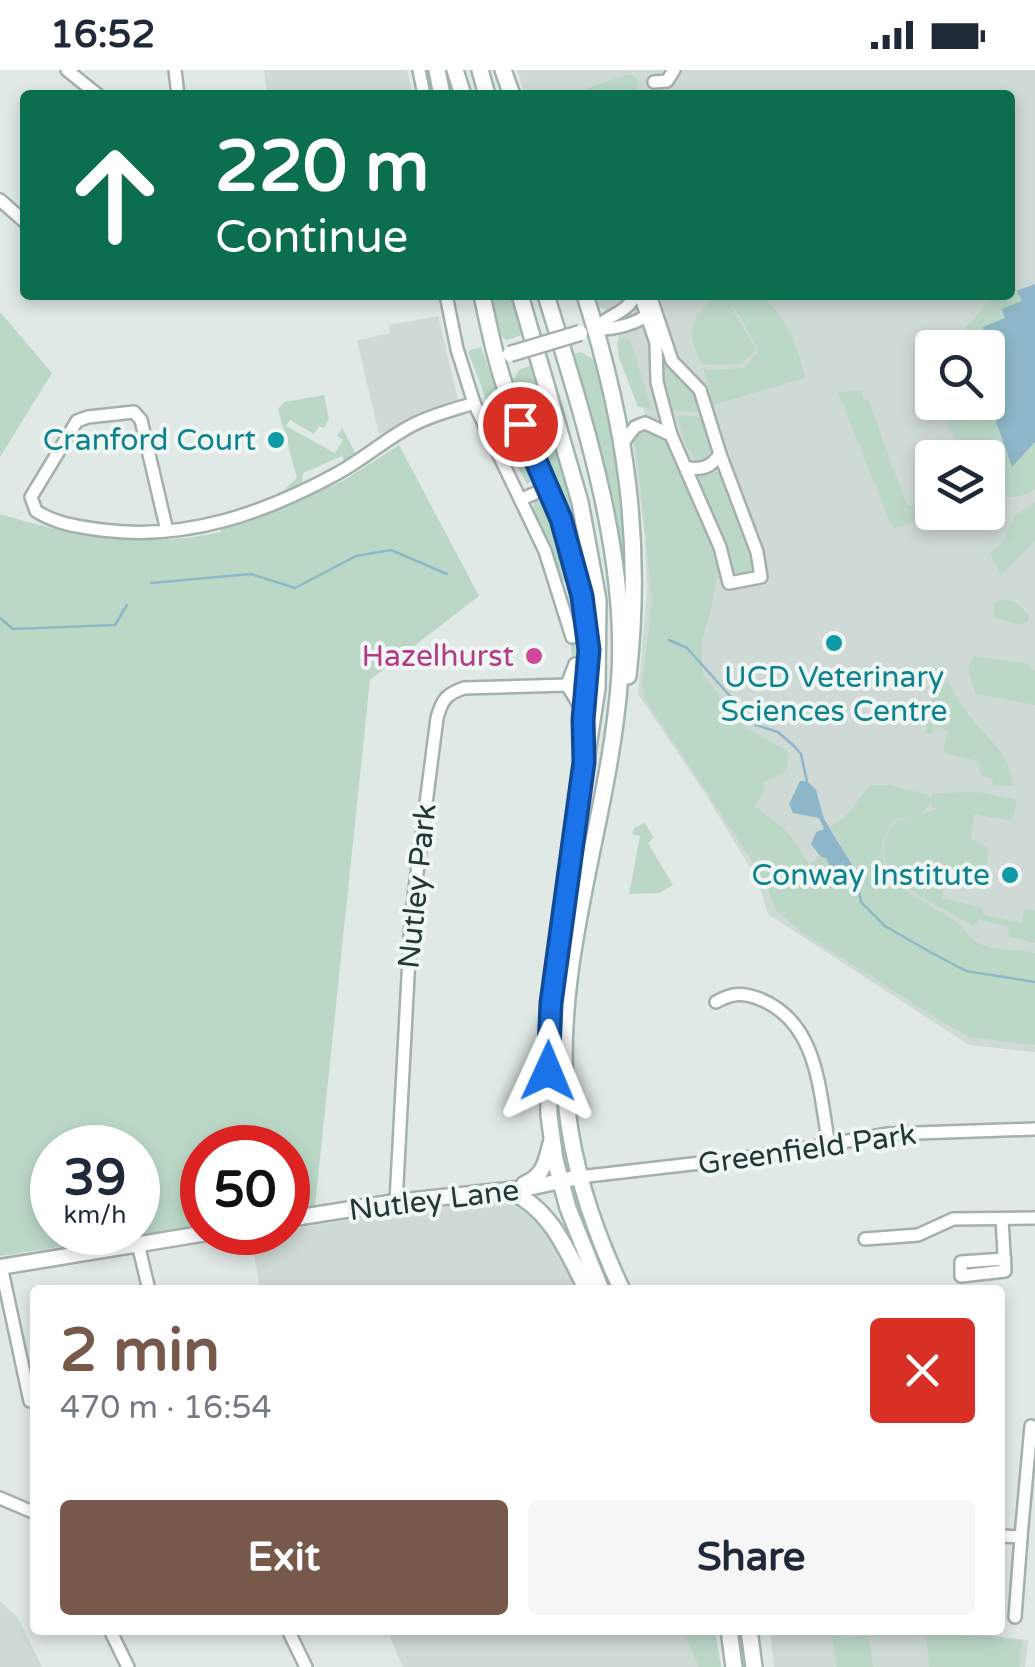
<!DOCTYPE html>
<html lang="en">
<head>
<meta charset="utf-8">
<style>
  body { margin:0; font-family:"Varela Round",sans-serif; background:#f6f6f7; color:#1f2937; height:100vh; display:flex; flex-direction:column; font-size:38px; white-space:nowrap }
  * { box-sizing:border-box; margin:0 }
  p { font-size:32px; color:#747a83 }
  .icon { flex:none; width:55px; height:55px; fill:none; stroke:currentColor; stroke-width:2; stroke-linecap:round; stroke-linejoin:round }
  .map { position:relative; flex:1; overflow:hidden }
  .sheet { position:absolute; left:30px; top:1215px; width:975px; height:350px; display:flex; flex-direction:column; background:#fff; border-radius:10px; box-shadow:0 5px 15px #0003 }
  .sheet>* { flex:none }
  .hud { position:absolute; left:20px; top:20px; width:995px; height:210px; border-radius:10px; box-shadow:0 5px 15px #0003; background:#0b6e4f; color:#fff; overflow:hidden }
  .fabs { position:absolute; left:915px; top:260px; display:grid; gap:20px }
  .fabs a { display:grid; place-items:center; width:90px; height:90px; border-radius:10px; background:#fff; box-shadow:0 5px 15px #0003; font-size:50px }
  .speed { position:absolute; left:30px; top:1055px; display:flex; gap:20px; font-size:50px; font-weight:700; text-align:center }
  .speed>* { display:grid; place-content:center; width:130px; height:130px; border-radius:50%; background:#fff; box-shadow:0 5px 15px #0003; line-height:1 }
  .speed small { font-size:25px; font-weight:400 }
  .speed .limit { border:15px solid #d22; background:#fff; color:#111 }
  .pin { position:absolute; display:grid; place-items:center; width:85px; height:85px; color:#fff; margin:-42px; border:5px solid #fff; border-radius:50%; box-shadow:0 2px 10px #0007 }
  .me { position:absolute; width:110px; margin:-55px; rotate:1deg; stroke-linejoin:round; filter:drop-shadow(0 0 8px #0008) }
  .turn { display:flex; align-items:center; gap:35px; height:210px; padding:0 30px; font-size:45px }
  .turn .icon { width:130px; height:130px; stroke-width:2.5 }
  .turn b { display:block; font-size:70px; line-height:85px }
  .round { display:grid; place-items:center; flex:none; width:105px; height:105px; border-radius:10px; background:#f6f6f7 }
  .summary { display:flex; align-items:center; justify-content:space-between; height:170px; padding:0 30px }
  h1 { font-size:60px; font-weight:700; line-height:75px; color:#77594c }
  .button { display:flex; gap:20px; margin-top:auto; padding:20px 30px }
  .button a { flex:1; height:115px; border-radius:10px; background:#77594c; color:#fff; font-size:40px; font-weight:700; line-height:115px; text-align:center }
  .button a+a { background:#f6f6f7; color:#1f2937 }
  .status { display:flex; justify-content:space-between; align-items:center; height:70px; padding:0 50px; background:#fff; direction:ltr }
  .status svg { height:28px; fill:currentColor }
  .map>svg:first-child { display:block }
</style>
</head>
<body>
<div class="status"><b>16:52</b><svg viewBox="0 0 49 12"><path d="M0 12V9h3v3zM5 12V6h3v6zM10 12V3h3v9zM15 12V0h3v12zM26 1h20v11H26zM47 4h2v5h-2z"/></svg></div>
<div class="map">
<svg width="1035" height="1597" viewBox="0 0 1035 1597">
  <rect width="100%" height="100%" fill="#e0e9e6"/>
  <g fill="#cfd9d5" fill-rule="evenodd">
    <polygon points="264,0 407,0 413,25 267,25"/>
    <path d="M 517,0 L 1035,0 L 1035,982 L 969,975 L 768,844 L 757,809 L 703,720 L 638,624 L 647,521 L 645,467 L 632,366 L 647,349 L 609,241 L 596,236 L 592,225 L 1010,225 L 1010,25 L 525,25 ZM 932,278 L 988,278 L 988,332 L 932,332 ZM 932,388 L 988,388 L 988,442 L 932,442 Z"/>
    <polygon points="438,246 459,333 379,364 357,271 390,263 389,255"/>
    <polygon points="509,1129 520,1134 545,1159 578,1220 260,1220 251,1166 383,1144"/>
    <polygon points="0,1531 18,1548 42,1597 0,1597"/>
    <polygon points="387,1560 715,1560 721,1597 403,1597"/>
    <polygon points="770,1560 981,1560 988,1565 1028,1570 1025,1597 774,1597"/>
  </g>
  <g fill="#bbd8c7" fill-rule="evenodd">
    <polygon points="626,5 634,5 638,11 637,25 569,25"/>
    <path d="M 1010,211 L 1023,231 C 1000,254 981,277 948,278 L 994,225 L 1010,225 Z"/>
    <polygon points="486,225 512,225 523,265 506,270 494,261"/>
    <path d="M 718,225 L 761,225 C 790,252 796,271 805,308 L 713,335 L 704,300 L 745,298 L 759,281 L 740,246 L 728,231 L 756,280 L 741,294 L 703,295 C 684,262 690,247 718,225 Z"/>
    <polygon points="0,242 52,303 0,387"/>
    <polygon points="621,266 630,271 652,339 638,337 619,288 617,272"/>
    <polygon points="481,277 506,346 533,402 533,410 527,414 496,356 468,281"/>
    <path d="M 581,282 L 597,292 C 613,372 627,450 629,531 L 613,436 L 568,285 Z"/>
    <polygon points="667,288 694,322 698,342 671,340 661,314 660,289"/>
    <polygon points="530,296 585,482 590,534 510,315 520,299"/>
    <polygon points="861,321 864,330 868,329 907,436 915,435 919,449 893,459 838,322"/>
    <polygon points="324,325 329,349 324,358 319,356 314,364 290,350 286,356 335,383 343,370 337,366 342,358 357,386 346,395 342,386 303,403 302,416 292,421 285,419 297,408 278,339 284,332"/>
    <path d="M 988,329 L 1012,396 L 1035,372 L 1035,419 C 1020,430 1004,427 988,425 L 988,388 L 960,387 L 940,333 L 988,332 Z"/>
    <polygon points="679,345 700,347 714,382 711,388 699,395 686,376 677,348"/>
    <path d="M 643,362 L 654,363 L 670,377 L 699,442 L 718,498 L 712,535 L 701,575 L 703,604 L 744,656 L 789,682 L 786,703 L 764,712 L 765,720 L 755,736 L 787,761 L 809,794 L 820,786 L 828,789 L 848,815 L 862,811 L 830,756 C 854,745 853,732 871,715 L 890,715 L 928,725 L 932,730 L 922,744 L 938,738 L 932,737 L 932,723 L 979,722 L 1017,730 L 1012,751 L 974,744 L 971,769 L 989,778 L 986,802 L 946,798 L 942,828 L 982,838 L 984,845 L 1022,853 L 1025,839 L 1035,840 L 1035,873 L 1008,866 L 1009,857 L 979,849 L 974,856 L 924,829 L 930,802 L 937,800 L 928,800 L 923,829 L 888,800 L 883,780 L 886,765 L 895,752 L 920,744 L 894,750 C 856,804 916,825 954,850 C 965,858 968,869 982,875 C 999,882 1017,878 1035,883 L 1035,975 L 969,967 L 941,951 L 803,863 L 776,840 L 763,808 L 644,627 L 642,615 L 652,531 L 637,385 L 632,366 Z"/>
    <path d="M 399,375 L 479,526 L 370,610 L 315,1136 L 288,1140 L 288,1078 L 202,1078 L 202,1155 L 0,1186 L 0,444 C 74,467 144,479 221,462 L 220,459 L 257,448 L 343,411 ZM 52,1078 L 138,1078 L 138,1162 L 52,1162 Z"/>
    <polygon points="725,399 741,441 752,498 745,507 735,509 729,503 725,489 727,474 708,440 697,407"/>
    <path d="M 545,428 C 563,481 580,536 581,592 L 573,591 L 570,571 L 578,568 L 567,529 L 571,521 L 569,514 L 560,509 L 533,437 L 535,430 Z"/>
    <polygon points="1035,433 1035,471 1001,505 989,483 1003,473 1016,445"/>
    <polygon points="1001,529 1017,533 1029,545 1028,552 1020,555 994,547 995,533"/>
    <polygon points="974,586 1028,594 1035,602 1035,635 976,624 968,599"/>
    <path d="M 931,603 L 943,604 C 952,616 957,629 965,640 C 983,666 1010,681 1013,716 L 993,715 L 992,708 L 982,706 L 978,691 L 943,683 L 948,660 L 934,657 L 932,665 L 925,663 L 930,631 L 939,623 L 932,613 Z"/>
    <polygon points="645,753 654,768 648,773 673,815 659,823 629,824 640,766 632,764 634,758"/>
    <polygon points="683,1560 715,1560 721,1597 699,1597"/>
    <polygon points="926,1560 981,1560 988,1565 943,1562 942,1579 944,1564 1022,1570 1019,1597 929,1597"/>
    <polygon points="838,1565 839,1569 868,1566 873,1597 837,1597 832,1566"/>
  </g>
  <g fill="#8eb8c9">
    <polygon points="1035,214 1035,372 1012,397 988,329 988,278 968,277 985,267 983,257 1005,248 1002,239 1022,231 1017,221"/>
    <polygon points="800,711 807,711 816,720 824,749 862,811 848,815 830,799 827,789 820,786 811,774 816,762 824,759 819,748 793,743 789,734"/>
  </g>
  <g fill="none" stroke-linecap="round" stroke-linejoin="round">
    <g stroke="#8eb8c9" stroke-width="2.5">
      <polyline points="151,513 251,504 295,518 356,486 391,480 447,504"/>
      <polyline points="0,548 13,559 115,555 127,535"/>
      <polyline points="669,570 687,578 756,655 778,662 794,676 801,684 807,712"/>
      <polyline points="857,810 861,832 885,856 930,882 966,901 1035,912"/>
    </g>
    <defs>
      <g id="minor">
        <polyline points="67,0 98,25"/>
        <polyline points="175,0 178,25"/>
        <polyline points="419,0 424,25"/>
        <polyline points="654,12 667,11 674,0"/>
        <polyline points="0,130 25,152"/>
        <polyline points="446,225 457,279 474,333 545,481 572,567"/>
        <polyline points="640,225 656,273 657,312 671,365 720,477 729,513 761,507 757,482 720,384 700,320 672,291 650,225"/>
        <path d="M 595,259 C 612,260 640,254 651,241"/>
        <path d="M 595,259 C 608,244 627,244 635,225"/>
        <polyline points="622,374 635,357 645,353 671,365"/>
        <path d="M 688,398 C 703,400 711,397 720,384"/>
        <polyline points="522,429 549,417"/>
        <path d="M 167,461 L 141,350 L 134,342 L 88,347 L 77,351 L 31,427 L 36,441 C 56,454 80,457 102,460 C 186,471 265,443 338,403 C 360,391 380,374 402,361 C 424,347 450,341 474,333"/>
        <polyline points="575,594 567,615 584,643"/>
        <path d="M 716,932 C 732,923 742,922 760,929 C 819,953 819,1022 829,1075"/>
        <polyline points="579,1107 761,1086 888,1064 1035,1059"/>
        <path d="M 396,1132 L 411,850 L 437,648 C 442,630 446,624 464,618 L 567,615"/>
        <polyline points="1002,1149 1005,1201 961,1206 961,1192 1005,1189"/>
        <polyline points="865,1169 918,1165 953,1149 1035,1148"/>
        <polyline points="138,1174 149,1220"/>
        <polyline points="1,1196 30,1331"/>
        <polyline points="0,1428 35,1443"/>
        <polyline points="1000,1466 1021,1467 1015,1547"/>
        <polyline points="1021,1467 1031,1356"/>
        <polyline points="110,1560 128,1597"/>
        <polyline points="288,1560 306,1597"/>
      </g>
      <g id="tertiary">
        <path d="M 524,1114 C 545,1105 545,1092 551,1072"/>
        <polyline points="288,1149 396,1132 528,1118 579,1107"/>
        <polyline points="0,1197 213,1162"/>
      </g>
      <g id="secondary">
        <polyline points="437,0 442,25"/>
        <polyline points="455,0 463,25"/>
        <polyline points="480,0 487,25"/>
        <polyline points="503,0 512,25"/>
        <path d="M 482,225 C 490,263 498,301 512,336 C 545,418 594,502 588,593"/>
        <polyline points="520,225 580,432 598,530 597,618 560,860 548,975 549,1045 555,1090 568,1138 601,1220"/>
        <path d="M 546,225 C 582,343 627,479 620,603 C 611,749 550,892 567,1039 C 574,1102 595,1163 622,1220"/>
        <path d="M 585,225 C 626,354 643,471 628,606"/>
        <path d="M 510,1121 C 552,1140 567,1181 587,1220"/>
        <polyline points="729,1560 734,1597"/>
        <polyline points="749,1560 754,1597"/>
      </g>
    </defs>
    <use href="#minor" stroke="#a4b0ad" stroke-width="16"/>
    <use href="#tertiary" stroke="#a4b0ad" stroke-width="19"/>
    <use href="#secondary" stroke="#a1b4af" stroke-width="20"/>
    <use href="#minor" stroke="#fff" stroke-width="11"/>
    <use href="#tertiary" stroke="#fff" stroke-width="14"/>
    <use href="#secondary" stroke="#fff" stroke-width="15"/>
    <defs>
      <polyline id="tertiary-bridge" points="510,284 580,263"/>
    </defs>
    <use href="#tertiary-bridge" stroke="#a4b0ad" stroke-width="19" stroke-linecap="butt"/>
    <use href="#tertiary-bridge" stroke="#fff" stroke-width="14"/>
  </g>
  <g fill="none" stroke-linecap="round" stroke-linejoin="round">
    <defs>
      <polyline id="route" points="520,354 561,449 582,526 589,580 583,650 584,692 551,933 548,1001"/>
    </defs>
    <use href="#route" stroke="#114b97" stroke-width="25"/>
    <use href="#route" stroke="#1a73e8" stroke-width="18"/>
  </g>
  <g fill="#0f9aa8" stroke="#f0f6f4" stroke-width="4">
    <circle cx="276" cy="370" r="10"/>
    <circle cx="834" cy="573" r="10"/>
    <circle cx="1010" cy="805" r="10"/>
  </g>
  <circle fill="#d1479c" stroke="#f0f6f4" stroke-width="4" cx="534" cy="586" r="10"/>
  <g text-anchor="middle" stroke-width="8" stroke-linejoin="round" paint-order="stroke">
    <g font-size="30" fill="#0d838f" stroke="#f0f6f4" text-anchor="end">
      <text x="256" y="380">Cranford Court</text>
      <text x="834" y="617" text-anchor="middle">UCD Veterinary<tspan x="834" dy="34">Sciences Centre</tspan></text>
      <text x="990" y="815">Conway Institute</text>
    </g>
    <g font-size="30" fill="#b23c85" stroke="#f0f6f4" text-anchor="end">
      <text x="514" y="596">Hazelhurst</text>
    </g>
    <g font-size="30" fill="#233835" stroke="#f0f6f4">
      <text transform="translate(417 816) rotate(-84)" y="10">Nutley Park</text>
      <text transform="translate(807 1079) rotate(-8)" y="10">Greenfield Park</text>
      <text transform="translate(434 1130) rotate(-7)" y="10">Nutley Lane</text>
    </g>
  </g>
</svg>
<div class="fabs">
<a><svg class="icon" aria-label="search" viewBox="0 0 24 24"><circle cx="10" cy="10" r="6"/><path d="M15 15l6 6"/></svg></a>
<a><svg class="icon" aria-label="layers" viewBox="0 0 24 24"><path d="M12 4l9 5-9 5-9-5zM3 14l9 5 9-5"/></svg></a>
</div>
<div class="speed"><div>39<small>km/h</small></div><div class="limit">50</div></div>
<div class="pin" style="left:520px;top:354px;background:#d93025"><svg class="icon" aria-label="arrive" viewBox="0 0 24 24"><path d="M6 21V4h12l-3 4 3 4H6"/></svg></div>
<svg class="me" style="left:548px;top:1001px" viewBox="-20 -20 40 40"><path d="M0-17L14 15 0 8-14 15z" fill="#1a73e8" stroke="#fff" stroke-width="4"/></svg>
<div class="hud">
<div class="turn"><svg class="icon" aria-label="ahead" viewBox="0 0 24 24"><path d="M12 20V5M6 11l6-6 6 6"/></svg><div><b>220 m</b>Continue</div></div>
</div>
<section class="sheet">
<div class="summary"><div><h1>2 min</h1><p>470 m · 16:54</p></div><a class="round" style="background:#d93025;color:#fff"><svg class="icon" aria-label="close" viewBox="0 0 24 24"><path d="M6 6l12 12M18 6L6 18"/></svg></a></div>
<div class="button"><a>Exit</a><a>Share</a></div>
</section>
</div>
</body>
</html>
